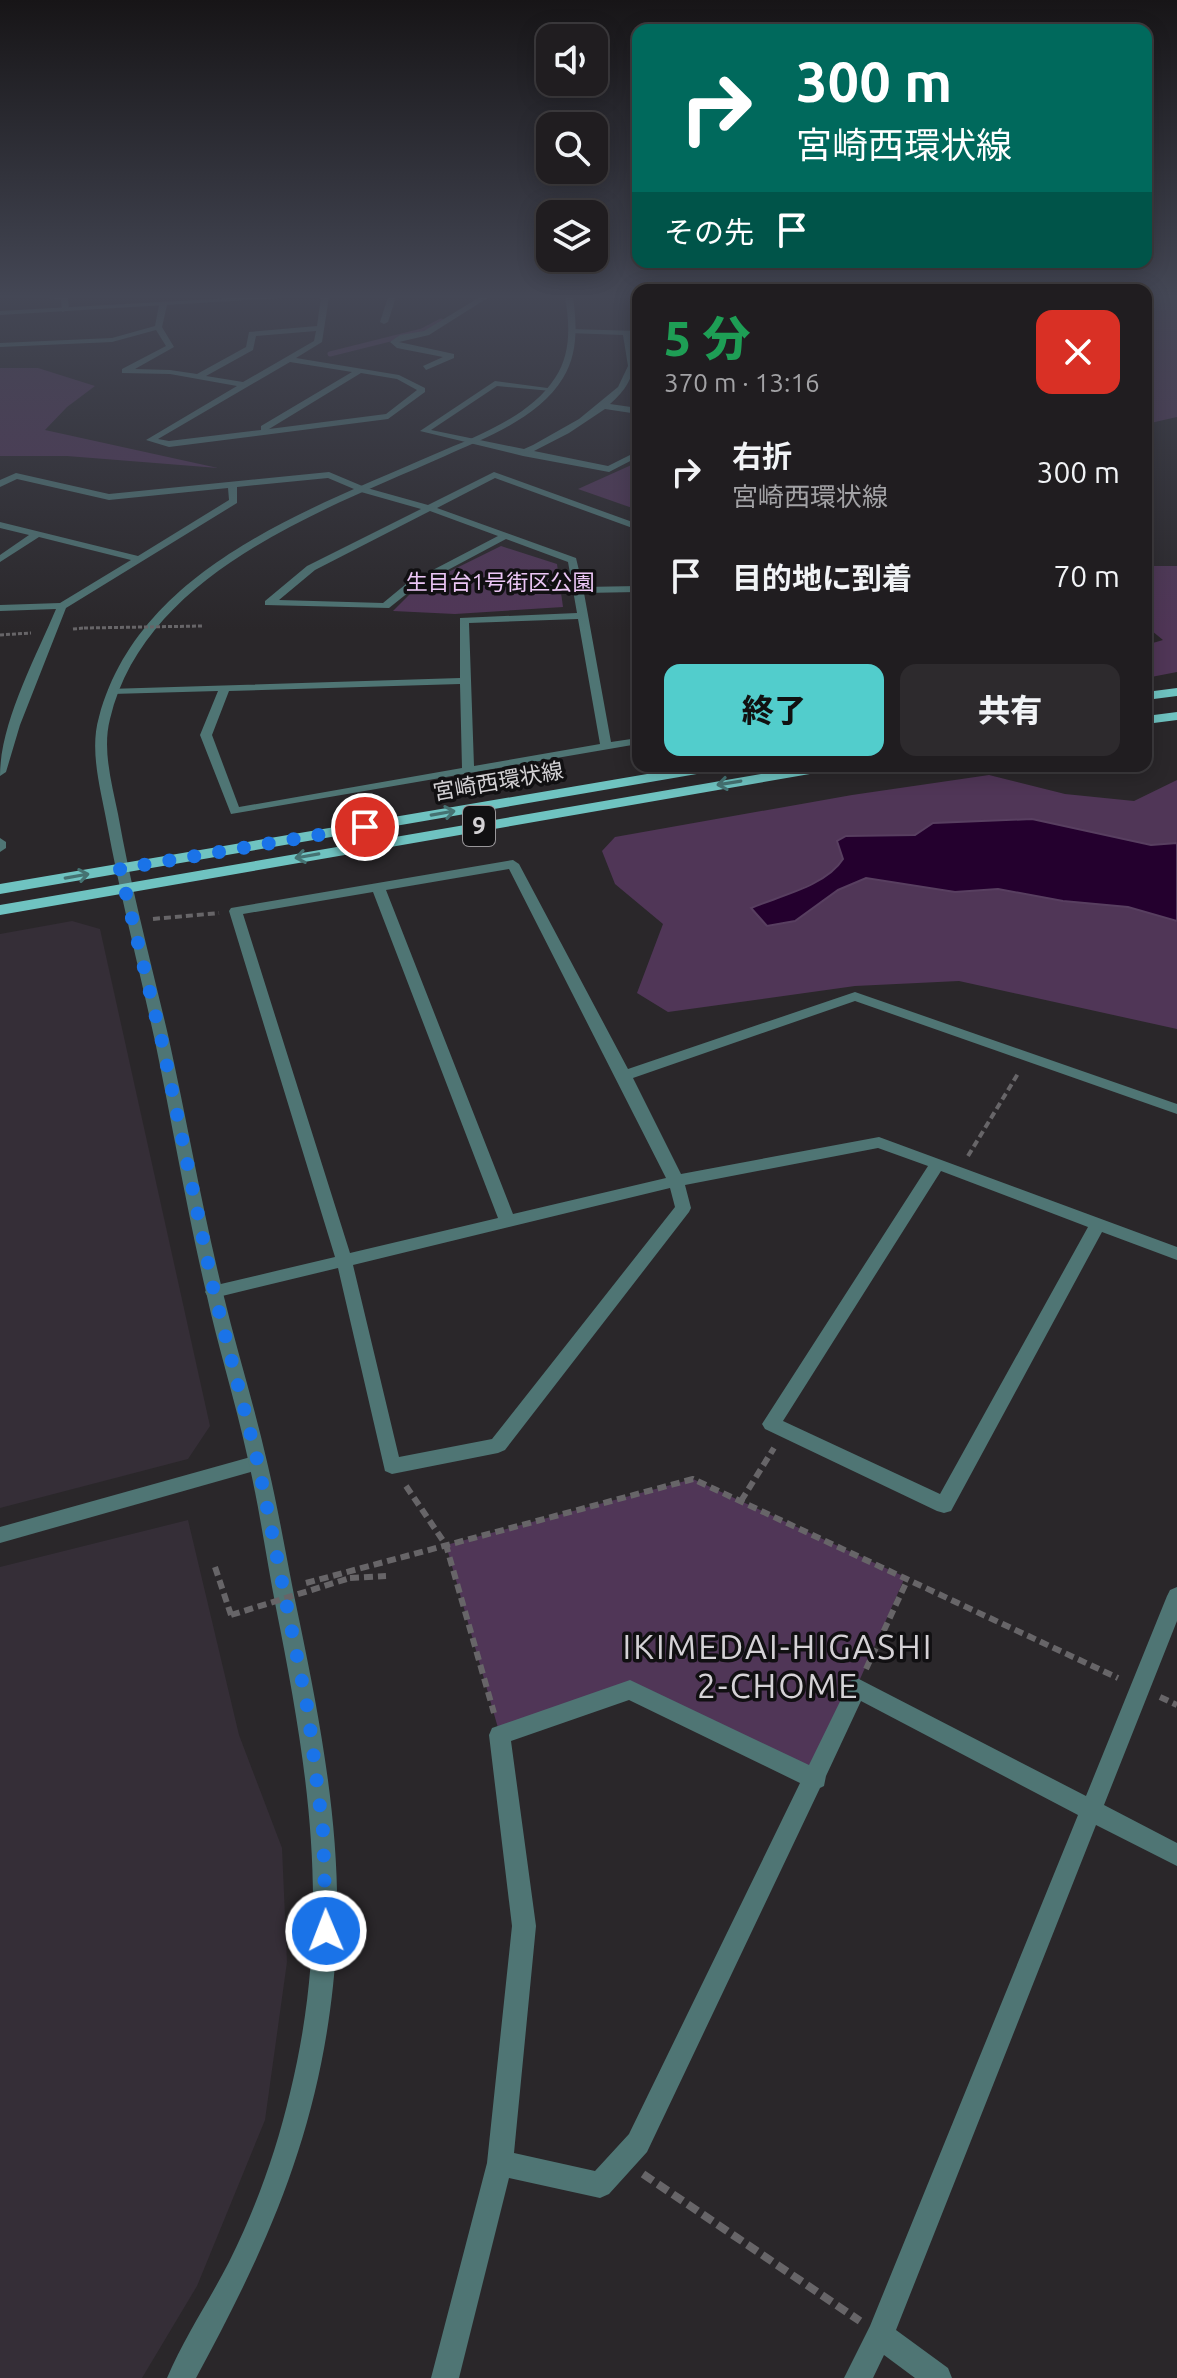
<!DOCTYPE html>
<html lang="ja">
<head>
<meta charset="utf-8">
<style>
  body { margin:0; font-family:Ubuntu,"Noto Sans JP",sans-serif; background:#2d2a2d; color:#f1f3f6; height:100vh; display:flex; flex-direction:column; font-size:30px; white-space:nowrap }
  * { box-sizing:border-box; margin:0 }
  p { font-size:26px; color:#a2a2a5 }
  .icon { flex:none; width:44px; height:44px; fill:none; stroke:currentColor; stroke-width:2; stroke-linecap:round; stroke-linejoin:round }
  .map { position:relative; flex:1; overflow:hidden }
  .side { position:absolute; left:632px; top:284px; width:520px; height:488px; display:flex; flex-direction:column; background:#201d20; border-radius:16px; box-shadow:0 4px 20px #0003,0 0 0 2px #3d3b3e }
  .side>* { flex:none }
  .banner { position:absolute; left:632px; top:24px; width:520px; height:244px; border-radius:16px; box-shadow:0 4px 20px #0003,0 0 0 2px #3d3b3e; background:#00695c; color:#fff; overflow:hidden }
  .buttons { position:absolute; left:536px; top:24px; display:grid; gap:16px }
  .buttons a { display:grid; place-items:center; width:72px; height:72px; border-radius:16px; background:#201d20; box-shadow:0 4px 20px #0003,0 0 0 2px #3d3b3e; font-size:40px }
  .pin { position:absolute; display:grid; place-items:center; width:68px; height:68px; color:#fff; margin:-34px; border:4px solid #fff; border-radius:50%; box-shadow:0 2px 8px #0007 }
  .me { position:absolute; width:88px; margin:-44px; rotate:359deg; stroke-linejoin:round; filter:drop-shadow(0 0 6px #0008) }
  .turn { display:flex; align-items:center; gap:28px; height:168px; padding:0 32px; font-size:36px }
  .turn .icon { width:104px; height:104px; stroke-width:2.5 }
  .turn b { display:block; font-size:56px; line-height:68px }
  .then { display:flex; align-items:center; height:76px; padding:0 32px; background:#0003; gap:16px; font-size:30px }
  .round { display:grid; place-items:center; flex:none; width:84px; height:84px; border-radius:16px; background:#2d2a2d }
  .overview { display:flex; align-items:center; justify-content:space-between; height:136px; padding:0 32px }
  h1 { font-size:48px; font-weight:800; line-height:60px; color:#1e9e55 }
  .cta { display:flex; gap:16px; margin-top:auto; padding:16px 32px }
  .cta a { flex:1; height:92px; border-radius:16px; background:#52cdcc; color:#111; font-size:32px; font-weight:800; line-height:92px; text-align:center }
  .cta a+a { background:#2d2a2d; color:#f1f3f6 }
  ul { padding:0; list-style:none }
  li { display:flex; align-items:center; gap:24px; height:104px; padding:0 32px }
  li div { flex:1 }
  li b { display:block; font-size:30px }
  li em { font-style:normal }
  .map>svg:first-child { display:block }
</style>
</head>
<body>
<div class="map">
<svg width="1177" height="2378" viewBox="0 0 1177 2378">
  <rect width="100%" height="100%" fill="#2a272a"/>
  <g fill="#352e37">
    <polygon points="72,921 100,929 210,1426 188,1459 0,1508 0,934"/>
    <polygon points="188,1520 239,1735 282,1848 287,1962 265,2120 197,2286 142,2378 0,2378 0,1567"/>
  </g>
  <g fill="#503657">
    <polygon points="1146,297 1177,297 1177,417 1146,424"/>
    <polygon points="0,368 38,368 95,386 67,407 45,430 218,468 67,456 0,456"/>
    <polygon points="638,462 638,510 578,489"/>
    <polygon points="501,546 557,564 563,607 455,614 393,611 416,588"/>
    <polygon points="1146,566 1177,566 1177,672 1146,678 1146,645 1163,640 1146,626"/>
    <path d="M 989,775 L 1065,794 L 1134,801 L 1177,780 L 1177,843 L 1151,845 L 1032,819 L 933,823 L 915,835 L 846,836 C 845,844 845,854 842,861 C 831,881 773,899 752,908 L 795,921 L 838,890 L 866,878 L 955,892 L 998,889 L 1063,901 L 1128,907 L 1177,921 L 1177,1029 L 959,981 L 855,986 L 668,1012 L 637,993 L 663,924 L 615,884 L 602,851 L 615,837 L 852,795 Z"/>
    <polygon points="693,1479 905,1577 816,1779 630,1690 500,1735 446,1545"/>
  </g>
  <path fill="#24002e" stroke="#583f60" stroke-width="2" d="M 1032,819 L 1151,845 L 1177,843 L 1177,921 L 1128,907 L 1063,901 L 998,889 L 955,892 L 866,878 L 838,890 L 795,921 L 767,926 L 751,908 C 779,896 826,886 843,859 L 837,841 L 846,836 L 915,835 L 933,823 Z"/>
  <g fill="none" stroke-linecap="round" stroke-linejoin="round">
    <polyline stroke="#583f60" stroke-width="5" points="330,354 422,331 441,321"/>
    <g stroke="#676568" stroke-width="3" stroke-dasharray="4 2" stroke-linecap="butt">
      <polyline points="73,629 84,628"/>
      <polyline points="0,635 31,633"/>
    </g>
    <g stroke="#676568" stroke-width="4" stroke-dasharray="7 4" stroke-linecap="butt">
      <polyline points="153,919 219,913"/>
      <polyline points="968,1156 1019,1072"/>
    </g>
    <g stroke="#676568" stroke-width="6" stroke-dasharray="9 5" stroke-linecap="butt">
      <polyline points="406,1486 446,1545 494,1713"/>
      <polyline points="741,1501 774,1448"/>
      <polyline points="215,1567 231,1615"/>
      <polyline points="350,1578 386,1576"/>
      <polyline points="306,1583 693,1479 1118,1678"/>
      <polyline points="866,1669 906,1583"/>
      <polyline points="1160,1697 1177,1705"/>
    </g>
    <polyline stroke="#676568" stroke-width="8" stroke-dasharray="12 6" stroke-linecap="butt" points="643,2174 860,2321"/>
    <g fill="#4f7574" fill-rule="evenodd">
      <polygon points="43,297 68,297 69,310 62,312 61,300"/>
      <path d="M 321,297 L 329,297 L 322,342 L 296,358 L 399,375 L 425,388 L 425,392 L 388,419 L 169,447 L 146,440 L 237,386 L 170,374 L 122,373 L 122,369 L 166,346 L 156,330 L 112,342 L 0,347 L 0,343 L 112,338 L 155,326 L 159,305 L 163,303 L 167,305 L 162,327 L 174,347 L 135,369 L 170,370 L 197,374 L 246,347 L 249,332 L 317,326 ZM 316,331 L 314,341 L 243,382 L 206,376 L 253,350 L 256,336 ZM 290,362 L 352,372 L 261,426 L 261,430 L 169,441 L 158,439 ZM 361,373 L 397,379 L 417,390 L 386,414 L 269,429 Z"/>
      <polygon points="388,297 396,297 388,322 384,324 380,322"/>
      <polygon points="480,297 489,297 429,335 399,342 454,354 454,358 426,370 423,366 443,357 397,348 390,342 400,335 424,331"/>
      <path d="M 571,329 L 638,331 L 638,335 L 630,335 C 639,365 633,384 610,404 L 638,408 L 638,414 L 605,409 L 569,433 L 534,451 L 608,466 L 638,451 L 638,457 L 609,472 L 523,456 L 420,431 L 495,381 L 555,389 L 551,391 L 497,386 L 431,430 L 524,449 L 533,445 L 579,419 L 618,387 L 628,366 L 623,335 L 568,333 Z"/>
      <path d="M 329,472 L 367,488 L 428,505 L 494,472 L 638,524 L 638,530 L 495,478 L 437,508 L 576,558 L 583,587 L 638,586 L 638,592 L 584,593 L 611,742 L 638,738 L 638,744 L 231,814 L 200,735 L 218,691 L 112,694 L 108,693 L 108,689 L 460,678 L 460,618 L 577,613 L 568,562 L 506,539 L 414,588 L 389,608 L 265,605 L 265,601 L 307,566 L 421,509 L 361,492 L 328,478 L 237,487 L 237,503 L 66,608 L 20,725 L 6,772 L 0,776 C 0,723 35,659 56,609 L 0,611 L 0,605 L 60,603 L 131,560 L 39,537 L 0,562 L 0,555 L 29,535 L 0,528 L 0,522 L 138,556 L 229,500 L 228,488 L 109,500 L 17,479 L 0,487 L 0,480 L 16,473 L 109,494 ZM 430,511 L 498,536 L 406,584 L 383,603 L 279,600 L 315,570 ZM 578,619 L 600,744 L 474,766 L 469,623 ZM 460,684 L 462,768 L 239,807 L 212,735 L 229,691 Z"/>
      <polygon points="0,838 6,842 6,848 0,852"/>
      <path d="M 513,860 L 519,864 L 628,1069 L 855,992 L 1177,1104 L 1177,1114 L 855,1001 L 633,1078 L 681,1174 L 879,1137 L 1177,1247 L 1177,1260 L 1102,1232 L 951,1511 L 944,1513 L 937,1511 L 765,1429 L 762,1424 L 928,1166 L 878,1148 L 685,1185 L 691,1208 L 689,1212 L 505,1450 L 498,1453 L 392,1474 L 385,1471 L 338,1268 L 214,1298 L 208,1297 L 205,1292 L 208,1287 L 335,1257 L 229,911 L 231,908 ZM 509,869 L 666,1178 L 513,1214 L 386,890 ZM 373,892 L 498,1218 L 350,1253 L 243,914 ZM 941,1171 L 1088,1227 L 940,1494 L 783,1421 ZM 670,1188 L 675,1207 L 492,1439 L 399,1457 L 353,1265 Z"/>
      <polygon points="258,1455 265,1458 267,1463 265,1468 0,1543 0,1527"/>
      <path d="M 1177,1587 L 1177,1621 L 1104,1805 L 1177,1843 L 1177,1866 L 1096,1825 L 896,2330 L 948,2368 L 952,2378 L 915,2378 L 884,2355 L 873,2378 L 844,2378 L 870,2326 L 1078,1815 L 861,1701 L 826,1776 L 824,1786 L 820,1788 L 647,2152 L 609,2194 L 600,2198 L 509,2178 L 459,2378 L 431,2378 L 487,2163 L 512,1926 L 489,1735 L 492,1728 L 630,1680 L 809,1765 L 850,1681 L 857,1678 L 1086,1796 L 1167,1596 L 1170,1590 ZM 629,1700 L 800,1783 L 629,2134 L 595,2171 L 514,2153 L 536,1926 L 511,1741 Z"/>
    </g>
    <g fill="#4f7574" fill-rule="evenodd">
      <polygon points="250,297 298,297 0,315 0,311"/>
      <path d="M 565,297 L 573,297 C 577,325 578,354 563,378 C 539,418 485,438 445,456 C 321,511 145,573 110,719 C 102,750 112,784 118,814 C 131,888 151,962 168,1035 C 187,1121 202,1208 223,1293 C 237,1351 255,1408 268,1466 C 280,1517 288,1568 299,1619 C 324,1739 347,1863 333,1986 C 317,2136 267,2247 196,2378 L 167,2378 C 184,2338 209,2301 229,2262 C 256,2208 276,2152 290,2093 C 332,1921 310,1778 276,1608 C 266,1557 259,1505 247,1455 C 235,1400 218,1347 206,1292 C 187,1211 173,1128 156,1046 C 140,972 121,899 107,824 C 101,790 89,751 99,717 C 139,568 308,510 435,454 C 475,437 530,417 555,378 C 571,354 570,325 565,297 Z"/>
    </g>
    <g fill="#6fc3c1" fill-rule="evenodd">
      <polygon points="1177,688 1177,696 1146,700 1146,692"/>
      <polygon points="1177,712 1177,720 1146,724 1146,716"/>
      <polygon points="694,766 727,766 720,770 0,894 0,884"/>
      <polygon points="807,766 840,766 833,770 0,915 0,905"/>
    </g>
    <polyline stroke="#676568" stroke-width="3" stroke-dasharray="4 2" stroke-linecap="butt" points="84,628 203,626"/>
    <polyline stroke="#676568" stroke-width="6" stroke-dasharray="9 5" stroke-linecap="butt" points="231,1615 350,1578"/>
  </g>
  <defs><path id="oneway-shaft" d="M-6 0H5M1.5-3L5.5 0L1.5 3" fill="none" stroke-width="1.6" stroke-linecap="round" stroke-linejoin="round" transform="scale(2)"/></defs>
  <g stroke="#457272">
    <use href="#oneway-shaft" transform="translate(729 783) rotate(171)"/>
    <use href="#oneway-shaft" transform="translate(443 813) rotate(-10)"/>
    <use href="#oneway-shaft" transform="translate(307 856) rotate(170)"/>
    <use href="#oneway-shaft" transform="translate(77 876) rotate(-10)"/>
  </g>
  <linearGradient id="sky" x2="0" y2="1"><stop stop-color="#171517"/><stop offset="0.47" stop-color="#444755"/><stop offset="1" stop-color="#444755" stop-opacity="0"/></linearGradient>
  <rect width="1177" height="630" fill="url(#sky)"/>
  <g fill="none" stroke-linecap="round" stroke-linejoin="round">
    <polyline stroke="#1a73e8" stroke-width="14" stroke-dasharray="0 25.2" points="326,1931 323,1831 308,1711 258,1463 214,1292 162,1042 120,869 365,827"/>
  </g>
  <g text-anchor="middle" stroke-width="7" stroke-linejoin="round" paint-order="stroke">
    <g font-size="22" fill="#ecc6f6" stroke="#111012">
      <text x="500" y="590">生目台1号街区公園</text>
    </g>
    <g font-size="22" fill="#d3d1d4" stroke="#111012">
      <text transform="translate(498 781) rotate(-10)" y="8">宮崎西環状線</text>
    </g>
    <rect fill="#111012" stroke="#99979a" stroke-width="2" x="463" y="806" width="32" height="40" rx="6"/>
    <g font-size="24" font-weight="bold" fill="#d3d1d4">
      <text x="479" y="834">9</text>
    </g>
    <g font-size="34" letter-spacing="2" fill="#d5d2d6" stroke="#111012">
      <text x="778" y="1659">IKIMEDAI-HIGASHI<tspan x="778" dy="39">2-CHOME</tspan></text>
    </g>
  </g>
</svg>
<div class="buttons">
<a><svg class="icon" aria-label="sound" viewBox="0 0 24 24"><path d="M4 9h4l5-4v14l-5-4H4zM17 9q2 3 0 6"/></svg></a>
<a><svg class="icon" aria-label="search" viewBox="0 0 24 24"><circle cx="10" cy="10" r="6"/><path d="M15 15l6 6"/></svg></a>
<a><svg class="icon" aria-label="layers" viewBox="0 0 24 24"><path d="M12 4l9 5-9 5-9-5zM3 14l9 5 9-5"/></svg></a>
</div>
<div class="pin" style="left:365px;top:827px;background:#d93025"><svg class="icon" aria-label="arrive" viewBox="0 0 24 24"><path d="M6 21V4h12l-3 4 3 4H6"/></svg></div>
<svg class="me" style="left:326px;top:1931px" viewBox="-20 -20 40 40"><circle r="17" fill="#1a73e8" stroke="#fff" stroke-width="3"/><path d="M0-11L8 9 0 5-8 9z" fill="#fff"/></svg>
<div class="banner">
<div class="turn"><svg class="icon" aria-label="right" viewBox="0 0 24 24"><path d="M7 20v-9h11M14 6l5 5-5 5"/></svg><div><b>300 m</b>宮崎西環状線</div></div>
<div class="then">その先<svg class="icon" aria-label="arrive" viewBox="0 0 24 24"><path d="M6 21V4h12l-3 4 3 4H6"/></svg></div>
</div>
<section class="side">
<div class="overview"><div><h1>5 分</h1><p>370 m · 13:16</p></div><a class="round" style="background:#d93025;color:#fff"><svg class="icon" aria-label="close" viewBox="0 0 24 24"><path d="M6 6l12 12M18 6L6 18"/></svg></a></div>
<ul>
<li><svg class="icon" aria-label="right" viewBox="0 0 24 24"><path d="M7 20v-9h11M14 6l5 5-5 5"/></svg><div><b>右折</b><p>宮崎西環状線</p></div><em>300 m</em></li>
<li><svg class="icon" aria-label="arrive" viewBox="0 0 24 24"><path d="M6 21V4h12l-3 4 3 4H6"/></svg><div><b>目的地に到着</b></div><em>70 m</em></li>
</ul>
<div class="cta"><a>終了</a><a>共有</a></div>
</section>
</div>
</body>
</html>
